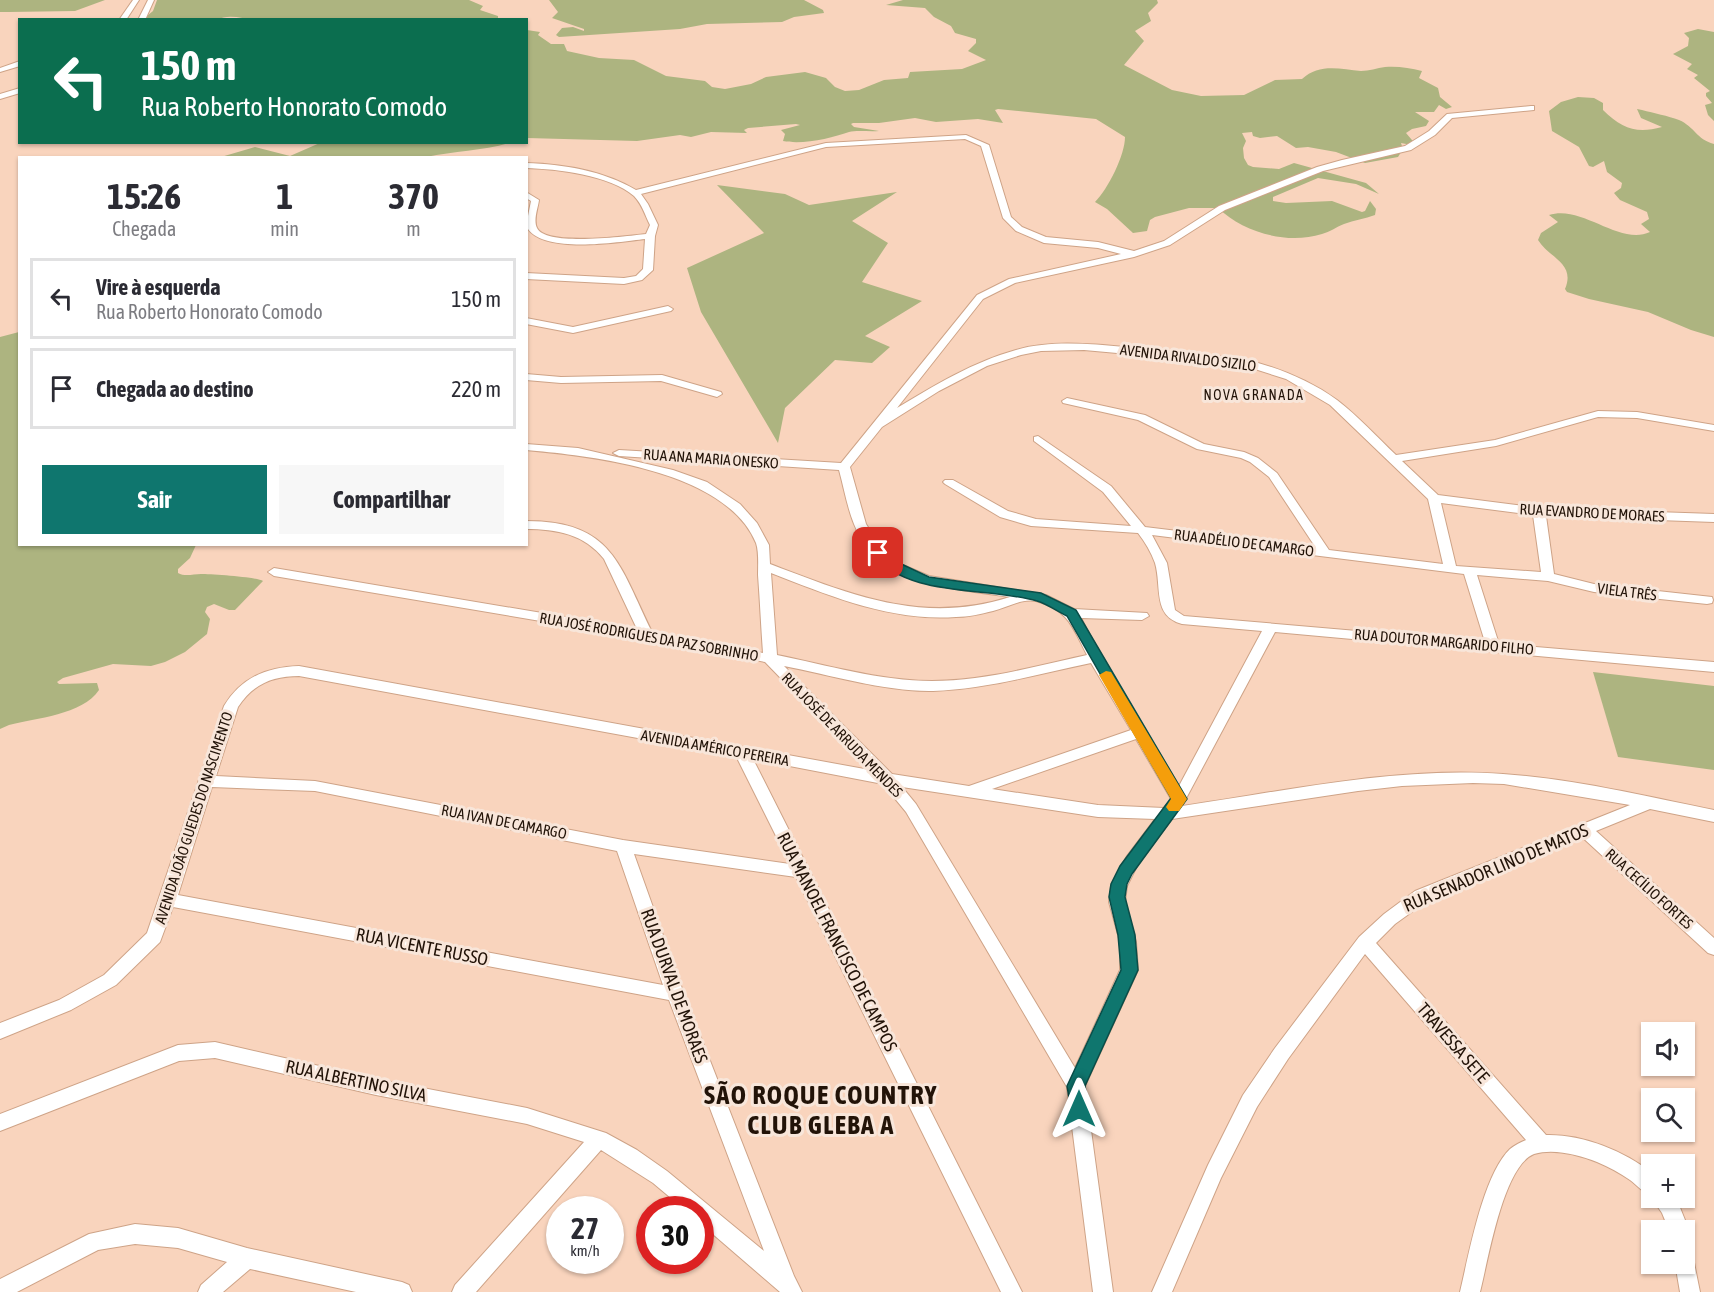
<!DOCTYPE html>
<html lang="pt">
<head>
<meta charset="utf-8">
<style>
  body { margin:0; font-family:"Asap Condensed",sans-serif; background:#f7f7f7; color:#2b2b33; height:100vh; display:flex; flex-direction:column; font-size:22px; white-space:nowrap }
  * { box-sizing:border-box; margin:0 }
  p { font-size:20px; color:#7c7c81 }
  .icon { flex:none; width:33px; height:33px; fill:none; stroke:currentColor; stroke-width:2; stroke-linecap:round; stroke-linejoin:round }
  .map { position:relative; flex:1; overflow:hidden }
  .details { position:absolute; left:18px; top:156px; width:510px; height:390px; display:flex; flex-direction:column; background:#fff; border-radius:0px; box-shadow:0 2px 4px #0004 }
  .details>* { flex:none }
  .guide { position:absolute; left:18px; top:18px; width:510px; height:126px; border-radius:0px; box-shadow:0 2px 4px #0004; background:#0b6e4f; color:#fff; overflow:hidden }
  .fabs { position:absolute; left:1641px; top:1022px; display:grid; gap:12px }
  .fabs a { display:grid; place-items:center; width:54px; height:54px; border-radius:0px; background:#fff; box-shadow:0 2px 4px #0004; font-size:30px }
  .speed { position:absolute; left:546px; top:1196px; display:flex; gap:12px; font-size:30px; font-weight:700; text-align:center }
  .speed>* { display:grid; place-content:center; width:78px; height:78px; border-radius:50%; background:#fff; box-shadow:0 2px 4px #0004; line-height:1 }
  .speed small { font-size:15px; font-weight:400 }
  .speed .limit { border:9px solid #d22; background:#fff; color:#111 }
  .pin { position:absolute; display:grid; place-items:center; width:51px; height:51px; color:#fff; margin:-26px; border-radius:12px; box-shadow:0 3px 9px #0006 }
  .me { position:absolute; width:66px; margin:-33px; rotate:0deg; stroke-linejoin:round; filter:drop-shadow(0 0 4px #0008) }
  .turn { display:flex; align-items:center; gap:21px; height:126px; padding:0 24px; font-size:27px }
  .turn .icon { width:78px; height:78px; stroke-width:2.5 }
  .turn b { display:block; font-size:42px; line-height:51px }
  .eta { display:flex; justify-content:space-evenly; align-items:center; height:102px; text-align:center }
  .eta b { font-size:36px; font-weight:700; line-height:42px }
  .button { display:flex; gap:12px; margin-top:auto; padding:12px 24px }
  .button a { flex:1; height:69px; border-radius:0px; background:#0f766e; color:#fff; font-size:24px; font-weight:700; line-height:69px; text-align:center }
  .button a+a { background:#f7f7f7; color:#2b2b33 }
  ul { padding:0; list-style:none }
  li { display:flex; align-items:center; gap:18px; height:81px; margin:0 12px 9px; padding:0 12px; border:3px solid #e1e1e2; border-radius:0px }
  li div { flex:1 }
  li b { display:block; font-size:22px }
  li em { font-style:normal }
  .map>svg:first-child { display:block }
</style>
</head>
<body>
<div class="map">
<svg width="1714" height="1292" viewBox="0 0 1714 1292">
  <rect width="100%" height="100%" fill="#f9d4bd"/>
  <g fill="#adb480">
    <polygon points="0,0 105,0 75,11 9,12 0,12"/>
    <path d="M 157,0 L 469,0 L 483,6 L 480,10 L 498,16 L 498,20 L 254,20 C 242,18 227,14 217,20 L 142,20 L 153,11 Z"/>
    <polygon points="549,0 804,0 823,10 824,13 794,17 782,22 707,24 680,29 559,37 556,35 562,28 573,27 584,31 584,29 552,18 558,12"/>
    <path d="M 903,0 L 1157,0 L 1158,3 L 1148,13 L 1151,21 L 1135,31 L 1144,41 L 1124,65 L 1172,90 L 1201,96 L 1244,95 L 1275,80 L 1302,79 C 1319,63 1340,69 1361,71 C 1369,71 1377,68 1385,67 C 1398,66 1410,68 1422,71 L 1419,78 L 1438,88 L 1440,97 L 1452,107 L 1446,109 L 1439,105 L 1434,112 L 1415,112 L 1429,121 L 1426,126 L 1412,129 L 1406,133 L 1417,146 L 1401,143 L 1403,149 L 1398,157 L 1365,163 L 1336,152 L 1308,147 L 1296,148 L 1277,136 L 1260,138 L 1253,136 L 1252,132 L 1242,133 L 1246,141 L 1243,148 L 1244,158 L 1248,165 L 1253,167 L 1279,169 L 1294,163 L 1366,183 L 1379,194 L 1356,184 L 1318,178 L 1273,197 L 1273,201 L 1286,203 L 1332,201 L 1362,212 L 1365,211 L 1370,201 L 1376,209 L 1375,215 C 1365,219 1354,220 1344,224 C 1336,227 1330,232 1322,234 C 1286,245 1243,232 1218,208 L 1189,208 L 1155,217 L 1150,220 L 1147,231 L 1133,233 L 1107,209 L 1095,202 C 1108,189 1125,155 1125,137 L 1096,119 L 998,109 L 995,110 L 1003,123 L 978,119 L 936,122 L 915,118 L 879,123 L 853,123 L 851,124 L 854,127 L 879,131 C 870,132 857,130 849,132 C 832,138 803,145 783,141 L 785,134 L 781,130 L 800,125 L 796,124 L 748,128 L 744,130 L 747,133 L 711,132 L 691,137 L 680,135 L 637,141 L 527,138 L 527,30 L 540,32 L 538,35 L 551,44 L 564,44 L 567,51 L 599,58 L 634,60 L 666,76 L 705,81 L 712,87 L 725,89 L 751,84 L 766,77 L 805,72 L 826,78 L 835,87 L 845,91 L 859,90 L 884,80 L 908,78 L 910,72 L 962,69 L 986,60 L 968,51 L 976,43 L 976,39 L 955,33 L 951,26 L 934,17 L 925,8 L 886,5 Z"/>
    <polygon points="1698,29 1714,32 1714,121 1708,115 1705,105 1712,103 1706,96 1706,93 1710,91 1694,78 1698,75 1687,69 1692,64 1673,54 1688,46 1689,38 1684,33"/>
    <path d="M 1578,97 L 1594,98 L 1603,103 L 1603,110 C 1622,129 1637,134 1662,127 L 1641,118 L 1637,109 L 1642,110 C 1654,113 1668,116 1679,120 C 1695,127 1696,139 1714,144 L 1714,337 L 1691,330 L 1648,312 L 1589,299 L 1567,292 L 1565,289 C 1576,263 1549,258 1538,240 L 1541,233 L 1558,222 L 1549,215 C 1582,204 1619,246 1650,232 L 1641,224 L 1649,219 L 1647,212 L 1620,200 L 1614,193 L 1621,188 L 1622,183 L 1607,172 L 1604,161 L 1593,167 L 1589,166 L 1579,147 L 1552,131 L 1549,111 L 1561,102 Z"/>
    <path d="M 322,142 L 509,142 L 509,143 C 482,151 454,151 426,157 L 221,157 L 255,147 L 290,156 Z"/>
    <polygon points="717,185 785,194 809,205 897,192 852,221 888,243 862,282 922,301 865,336 890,347 872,363 835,360 785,408 778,443 701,312 687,268 764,233"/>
    <path d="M 19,332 L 20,544 L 196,545 L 190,558 L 178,569 L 178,573 C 185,577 193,574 201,574 C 211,574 257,577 263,581 L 235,610 L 229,610 L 214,604 L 207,607 L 205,612 L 210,619 L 207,634 L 185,652 L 165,662 L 151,666 L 113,664 L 63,678 L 57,682 L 59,684 L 97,683 L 99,690 C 82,715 36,718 9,725 L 0,729 L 0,337 Z"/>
    <polygon points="1593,672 1714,686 1714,770 1618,757"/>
  </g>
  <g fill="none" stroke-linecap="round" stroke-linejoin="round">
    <defs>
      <g id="street">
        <polygon points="133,0 139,0 126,20 119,20"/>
        <polygon points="148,0 154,0 145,20 138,20"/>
        <polygon points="20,61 20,66 0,72 0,68"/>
        <polygon points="20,88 20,93 0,99 0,94"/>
        <path d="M 1531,106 L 1534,106 L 1534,110 L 1452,118 L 1435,135 L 1411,150 L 1323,171 L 1225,210 L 1170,245 L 1134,257 L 1015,283 L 983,299 L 897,408 C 935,385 973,362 1016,350 C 1051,340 1089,344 1125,347 C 1163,350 1201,354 1239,358 C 1274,366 1308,379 1337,400 C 1358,416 1377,437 1396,455 L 1495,440 L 1598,411 L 1637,412 L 1714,425 L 1714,431 L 1637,418 L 1598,417 L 1496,446 L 1402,461 L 1438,495 L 1539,508 L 1714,514 L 1714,522 L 1546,516 L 1554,574 L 1594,584 L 1712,597 L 1713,600 L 1712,603 L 1707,604 L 1594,592 L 1548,581 L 1477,575 L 1499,644 L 1714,662 L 1714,672 L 1275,632 L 1182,806 C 1286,791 1398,766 1503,774 C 1574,779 1644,796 1714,810 L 1714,822 L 1650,809 L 1596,831 L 1714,938 L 1714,955 L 1708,953 L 1582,837 L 1427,901 L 1395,924 L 1376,943 L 1546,1135 C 1583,1134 1624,1151 1652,1173 L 1652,1196 C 1643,1193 1637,1185 1630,1180 C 1620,1173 1609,1167 1597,1162 C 1579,1155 1554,1148 1534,1154 C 1503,1166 1488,1261 1480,1292 L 1460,1292 C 1469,1254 1483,1175 1510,1149 C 1515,1145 1521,1142 1526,1140 L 1365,954 L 1288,1059 L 1257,1107 L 1221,1178 L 1172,1292 L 1152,1292 L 1208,1165 L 1243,1095 L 1275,1048 L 1359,937 L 1384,914 L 1415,891 L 1630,805 L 1504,784 L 1473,783 L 1402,786 L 1358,791 L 1172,819 L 1138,864 L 1127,886 L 1125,902 L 1136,942 L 1138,970 L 1085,1086 L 1113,1292 L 1093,1292 L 1067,1087 L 906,812 L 883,784 L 753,759 L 1022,1292 L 1001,1292 L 796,877 L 634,854 L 684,994 L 794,1276 L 802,1292 L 780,1292 L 700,1223 L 700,1209 L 684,1209 L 653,1183 L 601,1150 L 476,1292 L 452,1292 L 455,1285 L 584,1142 L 527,1124 L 376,1095 L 215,1058 L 179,1061 L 0,1131 L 0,1114 L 178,1045 L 215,1042 L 376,1079 L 527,1108 L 606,1133 L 637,1150 L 667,1171 L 764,1251 L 669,1000 L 173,907 L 160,942 L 116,985 L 71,1010 L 0,1039 L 0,1023 L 59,1000 L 104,975 L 147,933 L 224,706 C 241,678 266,667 299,666 L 870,770 L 765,662 L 647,639 L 274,576 L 268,572 L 274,568 L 637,629 L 604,559 C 584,534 557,529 526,529 L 526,521 C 613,521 619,565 652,632 L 763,653 C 761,627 760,601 758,575 C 758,565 759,552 756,543 C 726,471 594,456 526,450 L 526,444 L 578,448 L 673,470 L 707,482 L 740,504 L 757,523 L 769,545 L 770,564 C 852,595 923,625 1010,597 C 953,588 879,587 854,524 C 847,507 844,488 839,470 L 619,456 L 613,453 L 619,450 L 841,463 L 977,295 L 1009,279 L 1121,254 L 1098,248 L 1044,243 L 1016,231 L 1003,218 L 981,146 L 965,139 L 826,147 L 641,194 L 648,204 L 658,225 L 655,236 L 653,270 L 642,280 L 624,284 L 526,279 L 526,273 L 624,278 L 636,276 L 643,269 L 645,239 C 618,242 546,254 528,229 L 527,221 L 531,201 L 526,198 L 526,192 L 539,200 C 538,208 533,220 537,228 C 546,247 627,236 646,234 L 650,225 C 645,215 642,204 634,196 C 610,175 557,169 526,168 L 526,163 C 563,164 604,171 636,190 L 826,143 L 966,135 L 989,145 L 1011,217 L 1022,227 L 1046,237 L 1098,242 L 1134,251 L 1164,241 L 1219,206 L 1317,167 L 1342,160 L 1405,146 L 1429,131 L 1447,114 ZM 1084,350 L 1239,364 L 1286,379 L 1330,405 L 1428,499 L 1443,564 L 1329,550 L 1277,473 L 1258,458 L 1244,452 L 1204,444 L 1145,415 L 1067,398 L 1062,401 L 1063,403 L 1138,420 L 1197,449 L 1241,458 L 1250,462 L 1269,477 L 1316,548 L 1145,527 L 1111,486 L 1038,436 L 1034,437 L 1034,441 L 1103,492 L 1131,526 L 1036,519 L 1008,511 L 953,480 L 945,480 L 943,482 L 945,484 L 1000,517 L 1031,526 L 1138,533 C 1145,542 1151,552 1155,563 C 1162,587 1152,616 1182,624 L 1262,631 L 1179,786 L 1102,658 L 1081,618 L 1142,620 L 1149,616 L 1147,613 L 1074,609 L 1046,595 L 929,576 L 896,562 L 882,550 L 866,524 L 850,467 L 882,427 L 939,391 L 987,366 L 1021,355 L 1041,351 ZM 1441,503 L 1533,515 L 1541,572 L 1456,566 ZM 1152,535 L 1464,574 L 1485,642 L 1184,616 L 1175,610 L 1167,563 ZM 771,573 C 830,596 892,622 956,617 C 968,617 981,614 993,611 C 1006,608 1022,598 1036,601 C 1069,610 1073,628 1087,655 C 1036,666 984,681 932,681 C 881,681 826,665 777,655 ZM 1091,663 L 1131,730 L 969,786 L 892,774 L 784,666 C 830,675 887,692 933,691 C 986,689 1039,674 1091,663 ZM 299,676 L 736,756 L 790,864 L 623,840 L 315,781 L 216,776 L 238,707 C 253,684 273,676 299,676 ZM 1136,739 L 1171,799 L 1164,808 L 1098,805 L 992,789 ZM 212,787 L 315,791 L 617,851 L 663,985 L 178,895 ZM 902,787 L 1098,817 L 1155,819 L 1127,856 L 1111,886 L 1109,902 L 1120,942 L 1120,970 L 1075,1068 L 916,804 Z"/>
        <polygon points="668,306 673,309 671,311 573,333 526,324 526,318 573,327"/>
        <polygon points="526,374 561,377 662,375 721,392 722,394 717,397 661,381 561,383 526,380"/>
        <polygon points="1651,1197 1674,1197 1677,1200 1689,1230 1686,1237 1684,1230 1669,1230 1662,1213"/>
        <polygon points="135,1224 178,1228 247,1248 402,1282 409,1285 412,1292 356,1292 250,1269 223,1292 198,1292 201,1285 227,1262 178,1248 135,1244 98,1250 17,1292 0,1292 0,1279 89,1234"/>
        <polygon points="1684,1245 1691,1248 1700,1292 1680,1292 1675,1263 1684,1263"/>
      </g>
    </defs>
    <use href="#street" stroke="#cea387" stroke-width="2"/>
    <use href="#street" fill="#fff" fill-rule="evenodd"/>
  </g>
  <path fill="#0f766e" stroke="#0a4d48" stroke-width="1.5" d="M 878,549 L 897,562 L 929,577 L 1041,593 L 1076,610 L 1187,799 L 1132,874 L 1127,884 L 1125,897 L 1135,935 L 1138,970 L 1085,1086 L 1088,1109 L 1086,1115 L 1079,1117 L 1072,1115 L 1067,1086 L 1121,970 L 1118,935 L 1109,897 L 1111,884 L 1120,866 L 1171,798 L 1067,616 C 1057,611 1047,604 1037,601 C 986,586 909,599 871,553 Z"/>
  <polygon fill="#f59e0b" points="1106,671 1111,672 1187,799 1179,811 1169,811 1166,807 1171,799 1099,675"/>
  <g text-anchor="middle" stroke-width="6" stroke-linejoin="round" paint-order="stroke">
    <g font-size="14" letter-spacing="1.5" fill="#221308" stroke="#f8e6da">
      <text x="1254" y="400">NOVA GRANADA</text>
    </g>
    <g font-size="15" fill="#221308" stroke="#f8e6da">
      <text transform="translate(1188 358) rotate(7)" y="5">AVENIDA RIVALDO SIZILO</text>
      <text transform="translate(711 459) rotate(4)" y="5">RUA ANA MARIA ONESKO</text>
      <text transform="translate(1592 513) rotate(3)" y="5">RUA EVANDRO DE MORAES</text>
      <text transform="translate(1244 543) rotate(7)" y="5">RUA ADÉLIO DE CAMARGO</text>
      <text transform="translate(1627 592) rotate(7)" y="5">VIELA TRÊS</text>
      <text transform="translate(649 637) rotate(10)" y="5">RUA JOSÉ RODRIGUES DA PAZ SOBRINHO</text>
      <text transform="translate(1444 642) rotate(5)" y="5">RUA DOUTOR MARGARIDO FILHO</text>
      <text transform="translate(842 735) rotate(46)" y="5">RUA JOSÉ DE ARRUDA MENDES</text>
      <text transform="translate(715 748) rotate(10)" y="5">AVENIDA AMÉRICO PEREIRA</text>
      <text transform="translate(194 818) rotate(-72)" y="5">AVENIDA JOÃO GUEDES DO NASCIMENTO</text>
      <text transform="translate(504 822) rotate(11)" y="5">RUA IVAN DE CAMARGO</text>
      <text transform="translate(1649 889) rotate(42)" y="5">RUA CECÍLIO FORTES</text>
    </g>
    <g font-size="18" fill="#221308" stroke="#f8e6da">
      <text transform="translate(1496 868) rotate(-23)" y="6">RUA SENADOR LINO DE MATOS</text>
      <text transform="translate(837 942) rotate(63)" y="6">RUA MANOEL FRANCISCO DE CAMPOS</text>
      <text transform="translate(422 947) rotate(11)" y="6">RUA VICENTE RUSSO</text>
      <text transform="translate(674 986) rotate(70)" y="6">RUA DURVAL DE MORAES</text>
      <text transform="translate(1453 1043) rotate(49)" y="6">TRAVESSA SETE</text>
      <text transform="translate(356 1081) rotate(12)" y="6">RUA ALBERTINO SILVA</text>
    </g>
    <g font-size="26" font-weight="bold" letter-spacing="1.5" fill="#221308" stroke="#f8e6da">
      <text x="821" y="1104">SÃO ROQUE COUNTRY<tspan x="821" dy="30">CLUB GLEBA A</tspan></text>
    </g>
  </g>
</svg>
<div class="fabs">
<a><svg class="icon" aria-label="sound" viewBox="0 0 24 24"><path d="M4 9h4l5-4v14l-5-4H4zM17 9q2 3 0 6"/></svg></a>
<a><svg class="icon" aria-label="search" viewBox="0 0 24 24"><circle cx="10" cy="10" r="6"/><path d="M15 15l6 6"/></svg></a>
<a>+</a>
<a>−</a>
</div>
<div class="speed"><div>27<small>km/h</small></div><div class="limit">30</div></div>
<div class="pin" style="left:878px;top:553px;background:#d93025"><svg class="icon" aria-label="arrive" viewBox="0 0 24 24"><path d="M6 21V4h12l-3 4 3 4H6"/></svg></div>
<svg class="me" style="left:1079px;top:1109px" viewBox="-20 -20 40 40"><path d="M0-17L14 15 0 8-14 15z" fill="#0f766e" stroke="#fff" stroke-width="4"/></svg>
<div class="guide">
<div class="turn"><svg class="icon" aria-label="left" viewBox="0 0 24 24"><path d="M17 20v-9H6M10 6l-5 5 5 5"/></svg><div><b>150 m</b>Rua Roberto Honorato Comodo</div></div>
</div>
<section class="details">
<div class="eta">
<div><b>15:26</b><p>Chegada</p></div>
<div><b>1</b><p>min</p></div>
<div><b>370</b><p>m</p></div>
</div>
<ul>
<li><svg class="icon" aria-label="left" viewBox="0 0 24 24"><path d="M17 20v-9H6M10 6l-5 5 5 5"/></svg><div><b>Vire à esquerda</b><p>Rua Roberto Honorato Comodo</p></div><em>150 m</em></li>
<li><svg class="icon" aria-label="arrive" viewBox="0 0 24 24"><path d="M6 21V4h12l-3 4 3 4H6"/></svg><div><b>Chegada ao destino</b></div><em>220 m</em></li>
</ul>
<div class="button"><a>Sair</a><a>Compartilhar</a></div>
</section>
</div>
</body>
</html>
